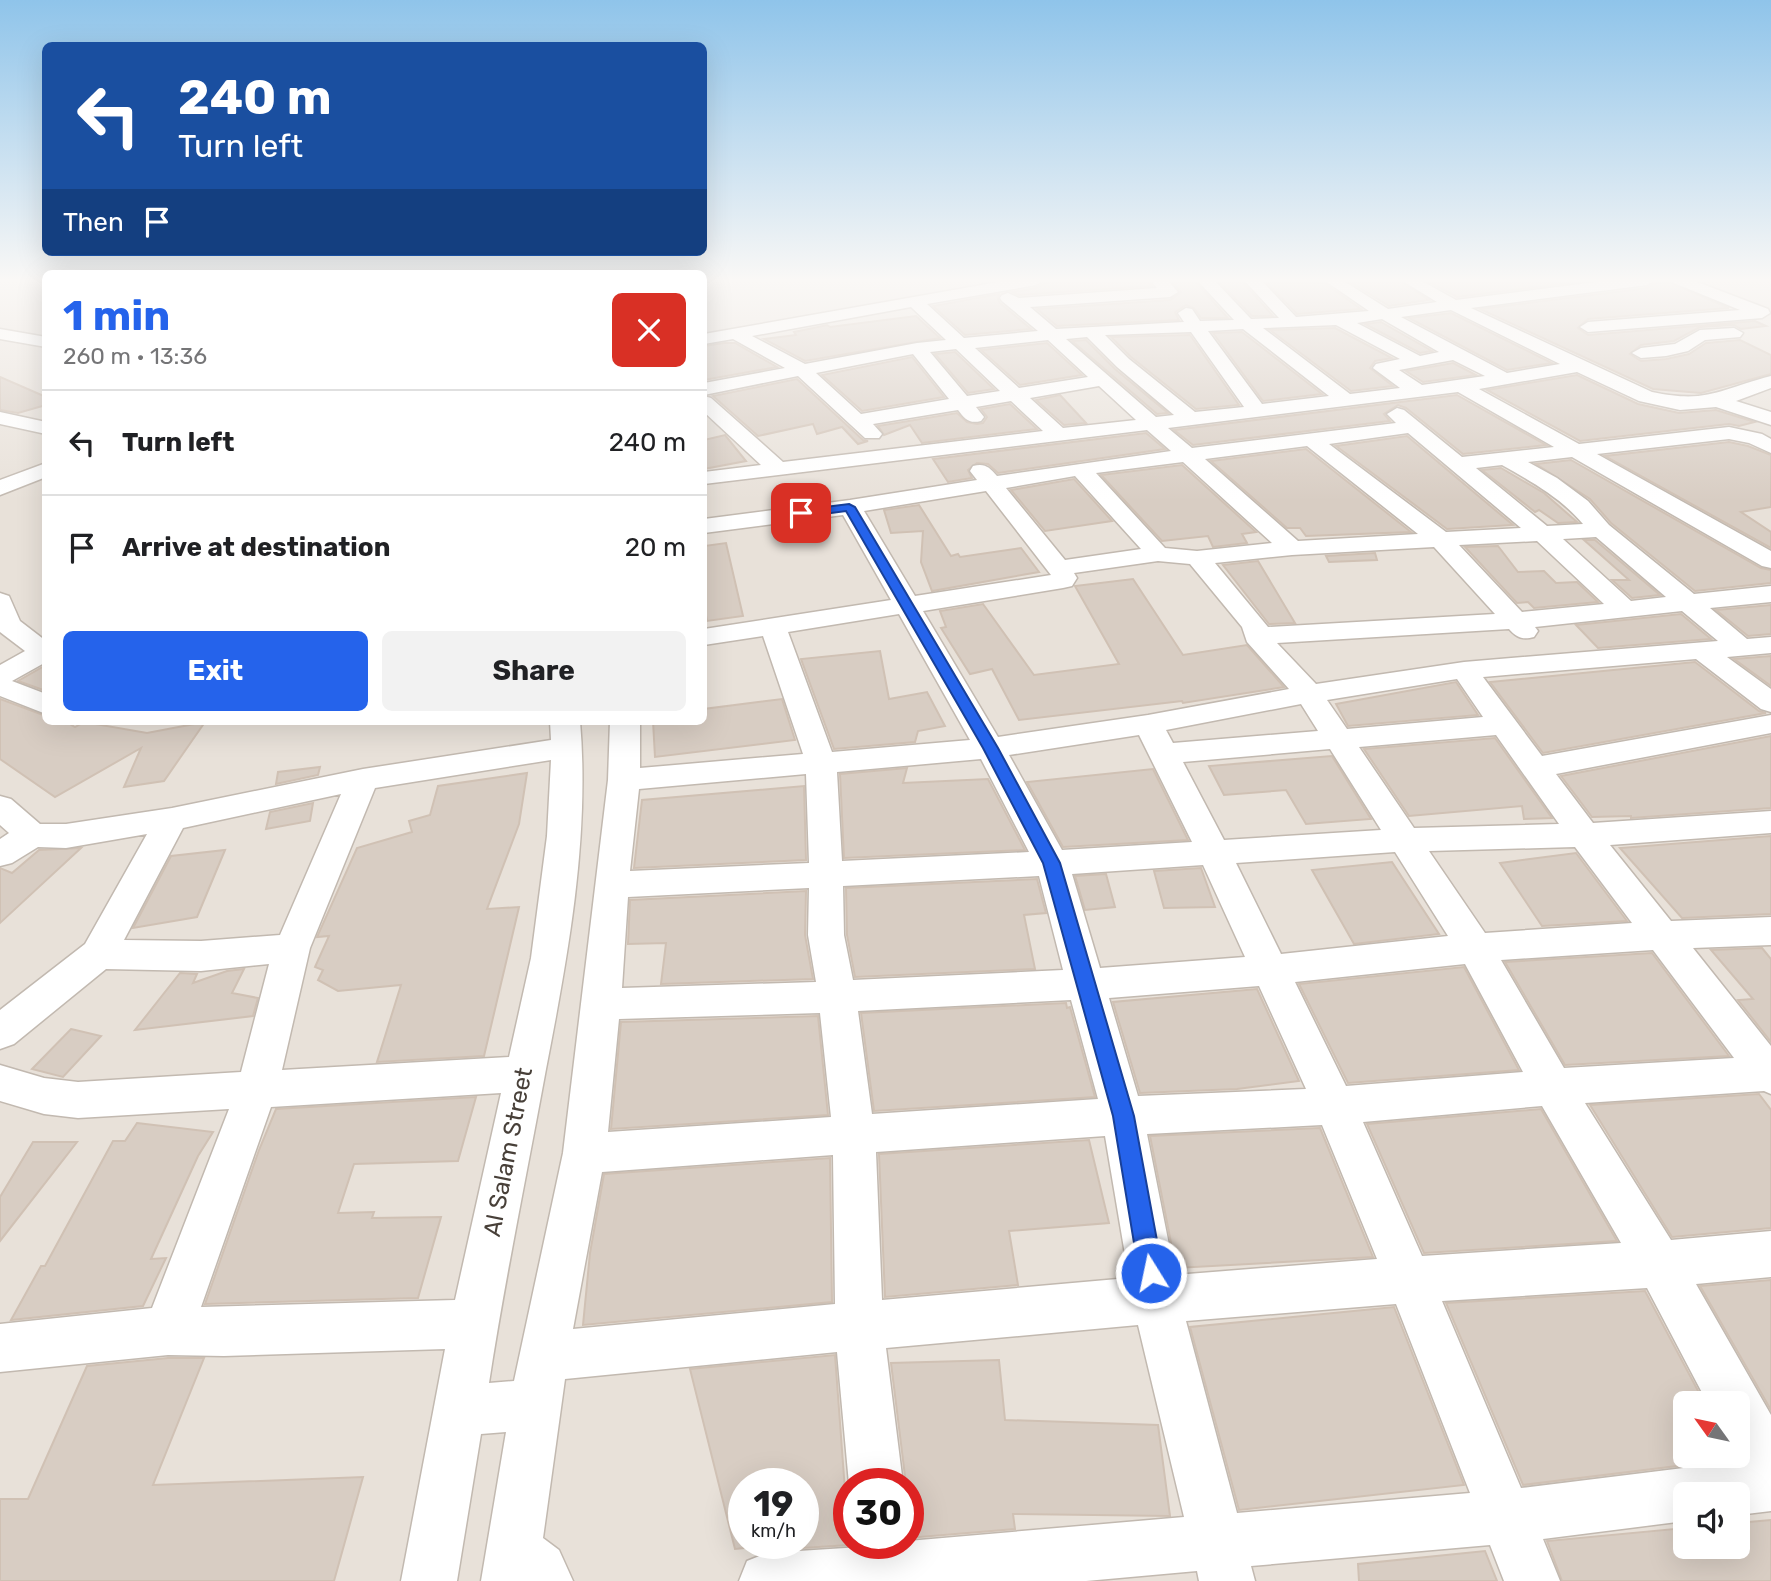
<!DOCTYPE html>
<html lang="en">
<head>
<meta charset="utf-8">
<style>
  body { margin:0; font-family:Rubik,sans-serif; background:#f2f2f2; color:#202124; height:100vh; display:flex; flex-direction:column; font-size:26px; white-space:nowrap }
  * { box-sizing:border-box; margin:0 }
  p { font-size:23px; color:#757577 }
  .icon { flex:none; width:38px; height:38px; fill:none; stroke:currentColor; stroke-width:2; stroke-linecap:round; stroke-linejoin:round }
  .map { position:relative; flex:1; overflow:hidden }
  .panel { position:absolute; left:42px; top:270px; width:665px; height:455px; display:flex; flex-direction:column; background:#fff; border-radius:10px; box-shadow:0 7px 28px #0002 }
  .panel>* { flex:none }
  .banner { position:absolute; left:42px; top:42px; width:665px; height:214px; border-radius:10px; box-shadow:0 7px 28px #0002; background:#1a4fa0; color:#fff; overflow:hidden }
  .needle { width:46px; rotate:303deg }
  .tools { position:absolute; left:1673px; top:1391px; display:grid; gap:14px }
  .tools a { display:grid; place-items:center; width:77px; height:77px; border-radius:10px; background:#fff; box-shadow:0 7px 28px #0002; font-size:35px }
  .speed { position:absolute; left:728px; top:1468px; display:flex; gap:14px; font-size:35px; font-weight:700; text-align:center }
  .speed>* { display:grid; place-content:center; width:91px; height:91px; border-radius:50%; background:#fff; box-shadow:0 7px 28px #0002; line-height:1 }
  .speed small { font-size:18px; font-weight:400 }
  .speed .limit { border:10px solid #d22; background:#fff; color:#111 }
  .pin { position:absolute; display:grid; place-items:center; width:60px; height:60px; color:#fff; margin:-30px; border-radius:14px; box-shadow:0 4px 10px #0006 }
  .me { position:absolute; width:77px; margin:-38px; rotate:350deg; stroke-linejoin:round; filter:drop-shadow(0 0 5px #0008) }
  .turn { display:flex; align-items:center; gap:24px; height:147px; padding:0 21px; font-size:32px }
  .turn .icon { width:91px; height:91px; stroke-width:2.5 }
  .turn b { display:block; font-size:49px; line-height:60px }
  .then { display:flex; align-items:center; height:66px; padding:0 21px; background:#0003; gap:14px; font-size:26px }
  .round { display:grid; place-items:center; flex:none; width:74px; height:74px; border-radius:10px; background:#f2f2f2 }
  .head { display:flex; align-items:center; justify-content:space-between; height:119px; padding:0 21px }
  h1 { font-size:42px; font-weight:700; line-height:52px; color:#2563eb }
  .action { display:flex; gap:14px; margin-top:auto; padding:14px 21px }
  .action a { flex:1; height:80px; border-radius:10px; background:#2563eb; color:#fff; font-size:28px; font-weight:700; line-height:80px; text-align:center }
  .action a+a { background:#f2f2f2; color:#202124 }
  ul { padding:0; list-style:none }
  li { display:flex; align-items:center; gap:21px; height:105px; padding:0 21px; border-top:2px solid #e0e0e0 }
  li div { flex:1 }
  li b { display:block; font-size:26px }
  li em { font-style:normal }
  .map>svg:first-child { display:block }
</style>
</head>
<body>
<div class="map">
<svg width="1771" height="1581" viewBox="0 0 1771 1581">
  <rect width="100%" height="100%" fill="#f4f0ea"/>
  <path fill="#e8e1d9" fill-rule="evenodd" d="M 0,280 L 45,280 L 46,721 L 704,721 L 704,280 L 1771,280 L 1771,1581 L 0,1581 ZM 1685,1404 L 1738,1404 L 1738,1456 L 1685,1456 ZM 744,1484 L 803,1484 L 803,1544 L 744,1544 ZM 849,1484 L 908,1484 L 908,1544 L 849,1544 ZM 1685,1494 L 1738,1494 L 1738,1547 L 1685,1547 Z"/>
  <g fill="#d8cdc3" stroke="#d0c1b4" stroke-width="2">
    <polygon points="1052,280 1147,280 1152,286 1019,295 1012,292 1036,288"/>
    <polygon points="1170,280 1194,280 1228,318 1201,318 1194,308 1186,305 1175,312 1179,320 1057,326 1037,309 1170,300 1181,292"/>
    <polygon points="1217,280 1241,280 1273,316 1252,316"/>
    <polygon points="1347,280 1399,280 1429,300 1389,306"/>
    <polygon points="1425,280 1593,280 1457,297"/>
    <polygon points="1266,282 1324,283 1361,309 1297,314"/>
    <polygon points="1669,282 1729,308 1588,319 1578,328 1588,335 1755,321 1766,326 1741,329 1734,325 1700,327 1674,341 1641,345 1630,354 1641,361 1666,359 1689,354 1706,343 1740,340 1771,355 1771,374 1701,393 1653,389 1480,309 1647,288 1654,284"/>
    <polygon points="999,294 998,299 1000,303 1031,329 965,335 933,306"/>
    <polygon points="1451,313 1552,363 1507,370 1409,318"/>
    <polygon points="916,316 940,338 805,361 764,339 796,335 794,332 827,325 830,327"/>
    <polygon points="1381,322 1432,351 1420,353 1365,324"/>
    <polygon points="1335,328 1392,358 1375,361 1370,368 1393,386 1351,391 1270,330"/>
    <polygon points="1242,332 1322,394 1263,401 1213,333"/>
    <polygon points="1190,335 1239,405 1196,409 1131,357 1111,337"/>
    <polygon points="1086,340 1115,369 1168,413 1157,414 1072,341"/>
    <polygon points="724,343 735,343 777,367 704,380 704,346"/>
    <polygon points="1047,343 1082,375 1020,385 981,350"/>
    <polygon points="955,352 994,389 968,393 935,354"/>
    <polygon points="912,357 944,397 862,411 822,375"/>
    <polygon points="1453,363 1476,375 1423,382 1406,371"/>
    <polygon points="1577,375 1638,404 1679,413 1716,410 1755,422 1739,426 1729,424 1580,441 1487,390"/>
    <polygon points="0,377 46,397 46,405 18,413 0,410"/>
    <polygon points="797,379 863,440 868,441 858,444 842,427 817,434 813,424 758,436 713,396"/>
    <polygon points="1060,395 1086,423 1064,425 1036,400"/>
    <polygon points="1457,395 1546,445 1463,454 1406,408 1398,405 1384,414 1390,421 1193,445 1174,430"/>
    <polygon points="1010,404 1037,429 922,443 910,425 884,435 878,426 957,413 967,422 977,424 983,423 987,417 981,409"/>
    <polygon points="1146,433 1165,449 998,473 988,464 977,463 968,470 972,478 948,482 933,459"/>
    <polygon points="725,435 746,461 704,469 704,440"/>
    <polygon points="1407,436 1513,525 1447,529 1336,446"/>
    <polygon points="1729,442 1748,446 1771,455 1771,507 1741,512 1771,532 1771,548 1605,456"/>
    <polygon points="1306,449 1411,532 1306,536 1300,528 1287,528 1211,461"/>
    <polygon points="1571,460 1761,568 1771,570 1771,583 1695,591 1611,523 1590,499 1536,464"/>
    <polygon points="1182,465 1256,532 1242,534 1247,543 1213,547 1208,536 1162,541 1101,475"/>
    <polygon points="1501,468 1544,493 1577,522 1558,523 1539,510 1535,512 1482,470"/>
    <polygon points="1074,479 1112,521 1045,531 1011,490"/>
    <polygon points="919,505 951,556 958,554 960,557 1021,548 1039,572 932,591 921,562 923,531 891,533 884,510"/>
    <polygon points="1584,540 1595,540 1660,595 1632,598 1612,580 1629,580"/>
    <polygon points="726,543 743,616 707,621 704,604 704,546"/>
    <polygon points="1498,546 1518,572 1544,571 1556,583 1577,582 1598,602 1534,608 1528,602 1517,603 1465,547"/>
    <polygon points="1375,553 1377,560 1329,562 1326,556"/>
    <polygon points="1258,561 1295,623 1269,624 1223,565"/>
    <polygon points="1133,579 1183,655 1247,645 1284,687 1183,703 1182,701 1019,720 992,669 970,674 941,628 946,627 940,611 983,604 1034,675 1119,664 1075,586"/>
    <polygon points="1771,605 1771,634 1748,636 1716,610"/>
    <polygon points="1681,614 1711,639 1598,648 1576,625"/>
    <polygon points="880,651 889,699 927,692 945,726 918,731 915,742 834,749 801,659"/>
    <polygon points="1771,656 1771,686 1734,659"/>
    <polygon points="1695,662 1759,711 1766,713 1543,753 1490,682"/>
    <polygon points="46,665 46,691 18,681"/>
    <polygon points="1456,682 1478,715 1348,726 1336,704"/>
    <polygon points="0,699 46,716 46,721 65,721 75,727 84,722 147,733 205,722 164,781 124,787 141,748 55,797 0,759"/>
    <polygon points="782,699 795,740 655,757 653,721 704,721 704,709"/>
    <polygon points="1771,736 1771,808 1631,818 1631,816 1592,817 1561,776"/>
    <polygon points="1495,738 1552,818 1524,819 1522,806 1409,816 1364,749"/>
    <polygon points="1332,756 1371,819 1306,824 1286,790 1224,795 1209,766"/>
    <polygon points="320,767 318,775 276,784 278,772"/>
    <polygon points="907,768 903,783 988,779 1025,850 844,858 840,774"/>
    <polygon points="1153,769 1188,840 1063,847 1027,782"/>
    <polygon points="527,773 519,824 487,909 519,907 484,1056 377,1062 401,985 338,991 318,980 323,970 315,967 329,936 317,937 357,848 412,832 409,821 430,815 438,786"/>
    <polygon points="804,786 806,860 634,868 642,800"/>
    <polygon points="313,803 310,821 266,829 270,812"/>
    <polygon points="1771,836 1771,914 1682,918 1620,848"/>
    <polygon points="81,848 0,923 0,868 12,873 39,850"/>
    <polygon points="225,850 197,917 133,928 171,856"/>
    <polygon points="1576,853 1627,921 1542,926 1500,863"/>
    <polygon points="1392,862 1439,934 1354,944 1312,870"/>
    <polygon points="1201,868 1215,907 1164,908 1154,871"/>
    <polygon points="1106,874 1115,907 1085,910 1075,876"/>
    <polygon points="1037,879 1046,913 1024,915 1035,969 855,977 847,935 846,888"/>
    <polygon points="806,891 805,935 813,979 661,984 666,943 628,944 630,900"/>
    <polygon points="1762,948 1771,959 1771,1042 1738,1000 1753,999 1711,950"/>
    <polygon points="1652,953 1729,1056 1565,1065 1505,962"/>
    <polygon points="1464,967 1519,1070 1348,1083 1299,984"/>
    <polygon points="244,969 232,993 258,998 253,1016 135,1030 180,973 197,974 193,983 227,971"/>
    <polygon points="1257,989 1299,1081 1237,1089 1140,1093 1113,1002"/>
    <polygon points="1066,1003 1067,1008 1070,1007 1095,1097 874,1111 861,1013"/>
    <polygon points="818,1016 828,1115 611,1129 621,1022"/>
    <polygon points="71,1029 101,1036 63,1077 32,1069"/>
    <polygon points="1759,1094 1771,1110 1771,1228 1672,1237 1590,1105"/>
    <polygon points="476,1097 458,1161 354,1164 338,1213 374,1212 372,1218 441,1217 418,1298 205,1304 259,1150 276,1109"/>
    <polygon points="1541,1109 1617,1241 1424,1253 1367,1124"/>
    <polygon points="137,1123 213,1132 198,1156 151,1259 166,1258 143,1306 11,1320 41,1266 45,1266 113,1141 125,1141"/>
    <polygon points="1320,1128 1373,1257 1176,1268 1150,1136"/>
    <polygon points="1089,1140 1109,1223 1009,1231 1018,1285 885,1297 879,1154"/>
    <polygon points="33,1142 77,1142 0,1241 0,1197"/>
    <polygon points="830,1158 832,1302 583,1325 590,1253 604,1174"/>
    <polygon points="1771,1280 1771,1410 1700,1286"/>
    <polygon points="1645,1291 1705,1404 1685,1404 1685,1465 1523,1485 1446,1303"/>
    <polygon points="1394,1307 1464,1485 1239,1510 1190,1327"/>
    <polygon points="835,1355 849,1545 803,1548 803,1484 744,1484 744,1548 735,1549 690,1369"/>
    <polygon points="168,1358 204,1358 153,1485 363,1477 334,1581 0,1581 0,1499 28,1499 87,1366"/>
    <polygon points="999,1360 1005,1420 1158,1425 1170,1516 1013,1514 1015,1529 908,1538 908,1484 906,1484 891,1363"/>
    <polygon points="1771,1520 1771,1581 1562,1581 1547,1541 1685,1528 1685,1547 1738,1547 1738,1523"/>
    <polygon points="1485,1551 1497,1581 1359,1581 1358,1564"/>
  </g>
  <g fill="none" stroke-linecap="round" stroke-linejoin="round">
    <defs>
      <g id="minor">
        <path d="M 1010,280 L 1044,280 L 1036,285 L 927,304 L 964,338 L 1038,331 L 1002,301 L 1000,298 L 1002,295 L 1008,293 L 1019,298 L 1157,288 L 1150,280 L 1167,280 L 1178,292 L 1170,297 L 1030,307 L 1056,329 L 1184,322 L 1178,313 L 1186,308 L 1192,309 L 1200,321 L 1234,320 L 1197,280 L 1214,280 L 1251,319 L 1279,318 L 1244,280 L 1261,280 L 1296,317 L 1369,311 L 1324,280 L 1342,280 L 1388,309 L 1437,302 L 1401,280 L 1420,280 L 1456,300 L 1612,280 L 1655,280 L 1647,285 L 1471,308 L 1652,392 C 1708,404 1720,389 1771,376 L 1771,388 L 1736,401 L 1771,412 L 1771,425 L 1716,407 L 1680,410 L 1639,401 L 1577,372 L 1479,389 L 1579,444 L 1729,427 L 1762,434 L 1771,439 L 1771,453 L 1749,443 L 1729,439 L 1597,454 L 1771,551 L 1771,568 L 1762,566 L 1572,457 L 1528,462 L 1557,478 L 1588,501 L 1609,525 L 1694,594 L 1771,586 L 1771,602 L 1710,608 L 1747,639 L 1771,637 L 1771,653 L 1727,657 L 1771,689 L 1771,712 L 1761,709 L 1696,659 L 1483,677 L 1542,756 L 1771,715 L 1771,733 L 1556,774 L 1593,823 L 1771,811 L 1771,833 L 1610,845 L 1671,921 L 1771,917 L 1771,945 L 1693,948 L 1771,1046 L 1771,1094 L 1764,1091 L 1585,1103 L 1671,1240 L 1771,1231 L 1771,1277 L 1696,1284 L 1771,1415 L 1771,1511 L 1738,1515 L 1738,1494 L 1685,1494 L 1685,1521 L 1543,1539 L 1560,1581 L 1504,1581 L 1490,1545 L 1251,1566 L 1255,1581 L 1199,1581 L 1197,1571 L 1086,1581 L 739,1581 L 747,1561 L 767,1553 L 908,1544 L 908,1541 L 1184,1517 L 1138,1325 L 886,1348 L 903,1484 L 849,1484 L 837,1352 L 565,1379 L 543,1538 L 559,1550 L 573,1581 L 481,1581 L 506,1432 L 481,1434 L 457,1581 L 401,1581 L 445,1349 L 224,1356 L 168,1355 L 0,1372 L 0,1324 L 152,1308 L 229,1109 L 78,1118 L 44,1114 L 0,1101 L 0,1065 L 44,1078 L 78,1082 L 241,1072 L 269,964 L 201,971 L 106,969 L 14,1044 L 0,1049 L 0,1010 L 85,944 L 147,834 L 66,848 L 38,847 L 12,863 L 0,866 L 0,839 L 9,833 L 0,825 L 0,796 L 11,799 L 40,824 L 66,824 L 172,808 L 363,769 L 551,740 L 550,721 L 580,721 C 590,837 568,956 546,1069 C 527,1173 505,1278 489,1383 L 514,1381 L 563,1153 L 608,780 L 610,721 L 640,721 L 640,768 L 803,754 L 763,636 L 704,645 L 704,629 L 891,600 L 843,515 L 704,533 L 704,519 L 850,500 L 977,480 L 970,471 L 973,466 C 985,463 989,467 997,476 L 1171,451 L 1147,430 L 704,484 L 704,472 L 761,465 L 704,412 L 704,396 L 711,398 L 783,462 L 1043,431 L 1011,401 L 976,407 L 984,417 L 981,421 C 969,424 965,419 958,410 L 873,424 L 882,434 L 879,438 L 865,438 L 798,376 L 704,395 L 704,383 L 785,368 L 733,339 L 704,344 L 704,334 ZM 911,307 L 946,340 L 917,343 L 805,364 L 752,336 ZM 1451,310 L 1560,364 L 1507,373 L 1401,317 ZM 1382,319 L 1439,352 L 1420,356 L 1357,323 ZM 1336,325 L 1400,359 L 1376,364 L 1373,368 L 1400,388 L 1350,394 L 1263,328 ZM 1243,329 L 1329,396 L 1262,404 L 1208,331 ZM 1191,332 L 1244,407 L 1195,412 L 1129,359 L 1105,335 ZM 1087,337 L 1117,367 L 1174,415 L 1156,417 L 1066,339 ZM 1048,340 L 1088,377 L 1019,388 L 975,348 ZM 956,349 L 1000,391 L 967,396 L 930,352 ZM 913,354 L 949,399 L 861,414 L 816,373 ZM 1453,360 L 1485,376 L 1422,385 L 1399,370 ZM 1099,386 L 1136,420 L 1063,428 L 1030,398 ZM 1458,392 L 1554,447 L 1462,457 L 1404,410 L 1397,408 L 1387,414 L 1396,423 L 1192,448 L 1168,428 ZM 1408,433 L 1521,528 L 1446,532 L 1329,444 ZM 1307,446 L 1418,534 L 1298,541 L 1205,459 ZM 1183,462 L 1272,543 L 1197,551 L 1165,548 L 1096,473 ZM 1502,465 C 1532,482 1561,498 1583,524 L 1547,526 L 1476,468 ZM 1075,476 L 1141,549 L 1065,560 L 1006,488 ZM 986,491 L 1051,575 L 915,596 L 864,511 ZM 1596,537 L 1666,597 L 1631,601 L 1563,539 ZM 1537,541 L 1604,604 L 1522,612 L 1459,545 ZM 1434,547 L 1495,614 L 1268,627 L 1215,563 L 1292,555 ZM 1158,561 L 1190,564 L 1242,627 L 1247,642 L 1289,689 L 1148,715 L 998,737 L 923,611 L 1063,588 L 1072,586 L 1077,578 L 1074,573 ZM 1682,611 L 1718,641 L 1464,662 L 1316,684 L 1277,643 L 1509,629 C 1517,638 1523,640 1534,637 L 1538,631 L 1535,627 ZM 899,614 L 970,740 L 832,752 L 788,632 ZM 1457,679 L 1483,717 L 1347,729 L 1327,700 ZM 1301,704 L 1318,731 L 1173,743 L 1166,730 ZM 1139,735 L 1192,842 L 1062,850 L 1009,755 ZM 1496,735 L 1559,824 L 1414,828 L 1359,747 ZM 1330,749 L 1381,830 L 1224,840 L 1183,762 ZM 981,759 L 1029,852 L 842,861 L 837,772 ZM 551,760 L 547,836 L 531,958 L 509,1057 L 282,1070 L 310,948 L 375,788 ZM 806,774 L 809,863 L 630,871 L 639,789 ZM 341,794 L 280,935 L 201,941 L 124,940 L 183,828 ZM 1575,847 L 1632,923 L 1485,933 L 1429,851 ZM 1395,852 L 1448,936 L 1281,954 L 1236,863 ZM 1203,865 L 1245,957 L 1100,968 L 1072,874 ZM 1039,876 L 1063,970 L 853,980 L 844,935 L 843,886 ZM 809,888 L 808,935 L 816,982 L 622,988 L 628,897 ZM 1653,950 L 1734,1058 L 1564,1068 L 1501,960 ZM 1465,964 L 1523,1072 L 1346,1086 L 1295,982 ZM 1259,986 L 1306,1089 L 1138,1096 L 1109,998 ZM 1071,1000 L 1098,1099 L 872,1114 L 858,1011 ZM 820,1013 L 831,1117 L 608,1132 L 619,1019 ZM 501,1093 L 455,1300 L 201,1307 L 271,1107 ZM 1542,1106 L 1621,1243 L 1422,1256 L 1363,1122 ZM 1322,1125 L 1377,1259 L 1175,1275 L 1147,1134 ZM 1105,1136 L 1129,1278 L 882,1300 L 876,1152 ZM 833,1155 L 835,1304 L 573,1329 L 602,1172 ZM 1647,1288 L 1708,1404 L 1738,1404 L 1737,1456 L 1740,1461 L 1521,1488 L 1442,1301 ZM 1396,1304 L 1470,1493 L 1237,1513 L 1186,1321 Z"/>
        <polygon points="1671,280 1692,280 1768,309 1770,313 1762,318 1588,332 1580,327 1588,322 1740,310 1674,283"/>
        <polygon points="1734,328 1743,333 1740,337 1705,340 1688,351 1666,356 1641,358 1632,353 1641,348 1675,344 1700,330"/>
        <polygon points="0,329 46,337 46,347 0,339"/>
        <polygon points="0,412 46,422 46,434 0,424"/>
        <polygon points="46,463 46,477 0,495 0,480"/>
        <polygon points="0,593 9,596 20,621 46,641 46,662 12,681 46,694 46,714 0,696 0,665 25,651 0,632"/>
      </g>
    </defs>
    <use href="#minor" stroke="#c2b9b0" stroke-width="3"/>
    <use href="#minor" fill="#fff" fill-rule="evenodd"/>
  </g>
  <linearGradient id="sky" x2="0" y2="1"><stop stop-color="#8fc4ea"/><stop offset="0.56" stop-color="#faf8f6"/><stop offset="1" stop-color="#faf8f6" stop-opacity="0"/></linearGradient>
  <rect width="1771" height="501" fill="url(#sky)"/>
  <polygon fill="#2563eb" stroke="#184099" stroke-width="2" points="849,504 855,507 998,748 1060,863 1134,1116 1163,1273 1159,1281 1151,1285 1143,1281 1139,1273 1113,1116 1043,863 983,748 846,511 801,517 795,513 801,510"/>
  <g text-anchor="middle" stroke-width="5" stroke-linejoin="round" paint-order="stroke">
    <g font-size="24" fill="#484039" stroke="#fff">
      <text transform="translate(508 1152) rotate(-79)" y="8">Al Salam Street</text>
    </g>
  </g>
</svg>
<div class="tools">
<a><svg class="needle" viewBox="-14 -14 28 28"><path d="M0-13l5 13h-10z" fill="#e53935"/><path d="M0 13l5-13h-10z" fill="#757577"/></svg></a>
<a><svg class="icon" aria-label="sound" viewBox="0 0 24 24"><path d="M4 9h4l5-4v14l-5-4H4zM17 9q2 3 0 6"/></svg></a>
</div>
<div class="speed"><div>19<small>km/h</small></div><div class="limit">30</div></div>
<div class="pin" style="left:801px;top:513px;background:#d93025"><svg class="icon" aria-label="arrive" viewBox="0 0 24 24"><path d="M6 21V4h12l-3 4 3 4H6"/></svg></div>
<svg class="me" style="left:1151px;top:1273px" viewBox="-20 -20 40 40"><circle r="17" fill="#2563eb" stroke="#fff" stroke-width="3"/><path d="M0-11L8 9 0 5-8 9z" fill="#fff"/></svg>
<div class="banner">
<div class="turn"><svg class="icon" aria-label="left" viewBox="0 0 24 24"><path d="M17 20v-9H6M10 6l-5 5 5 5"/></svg><div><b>240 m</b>Turn left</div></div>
<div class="then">Then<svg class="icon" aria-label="arrive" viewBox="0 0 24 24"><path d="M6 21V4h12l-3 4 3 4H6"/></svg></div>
</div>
<section class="panel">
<div class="head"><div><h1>1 min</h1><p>260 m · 13:36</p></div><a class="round" style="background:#d93025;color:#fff"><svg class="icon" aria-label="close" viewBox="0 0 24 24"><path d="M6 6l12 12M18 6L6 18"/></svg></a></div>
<ul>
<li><svg class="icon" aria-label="left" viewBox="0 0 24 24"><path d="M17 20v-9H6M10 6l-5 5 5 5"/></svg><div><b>Turn left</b></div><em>240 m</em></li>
<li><svg class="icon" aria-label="arrive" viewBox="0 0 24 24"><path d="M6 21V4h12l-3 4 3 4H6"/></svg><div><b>Arrive at destination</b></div><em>20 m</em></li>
</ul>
<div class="action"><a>Exit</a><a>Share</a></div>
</section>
</div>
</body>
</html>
